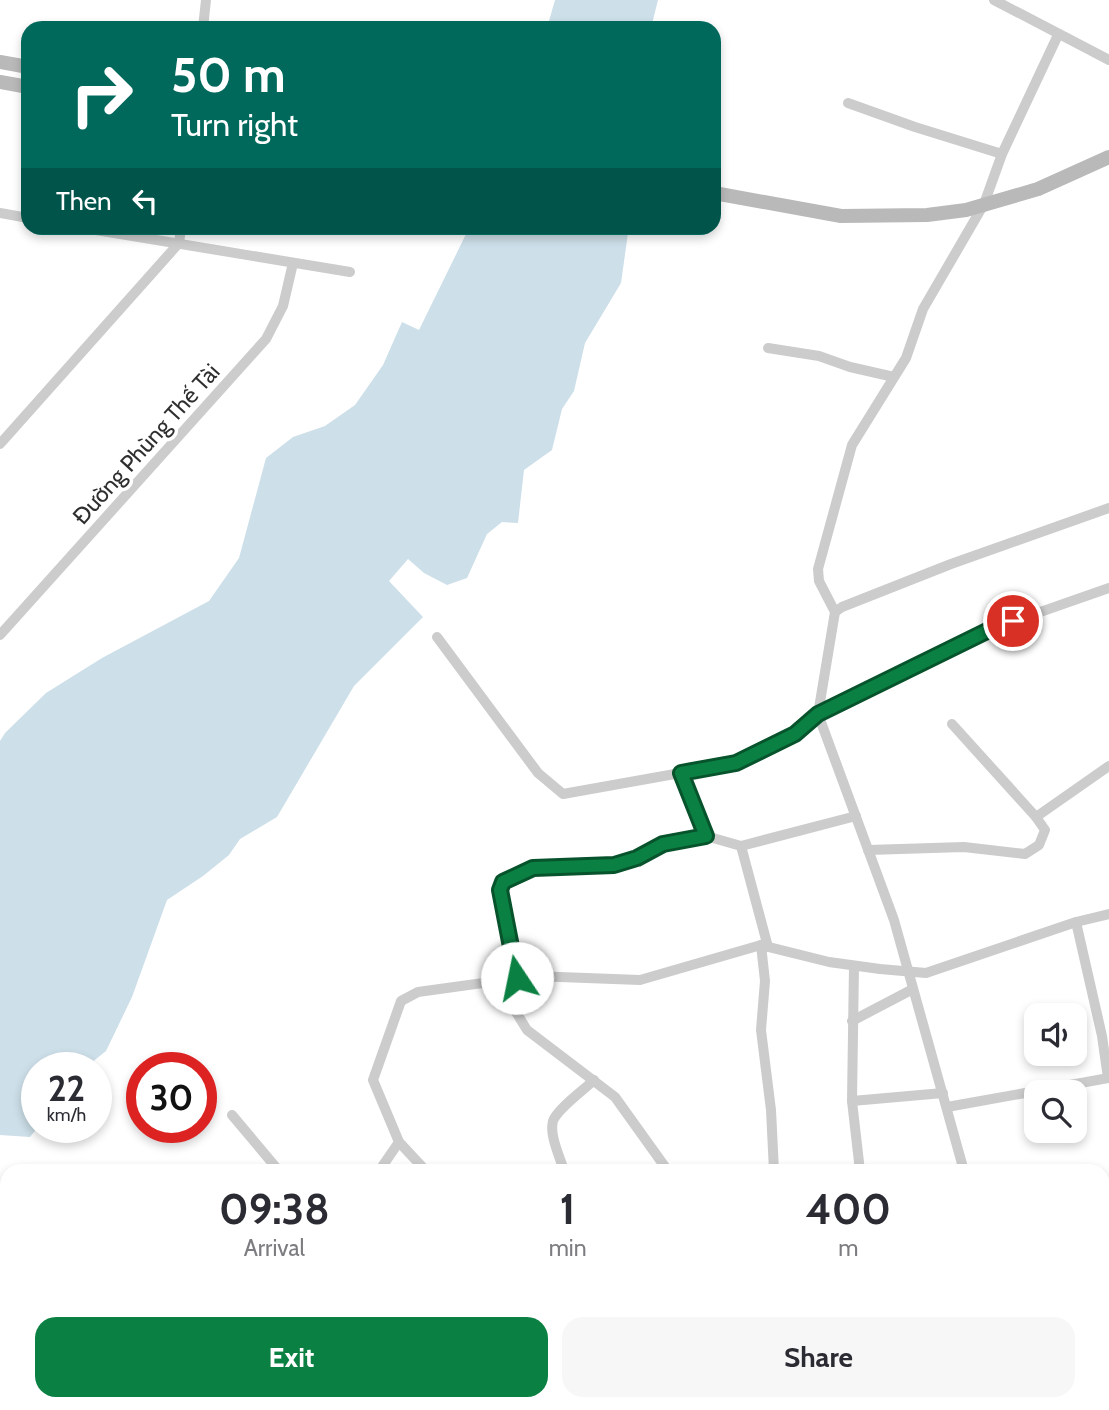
<!DOCTYPE html>
<html lang="en">
<head>
<meta charset="utf-8">
<style>
  body { margin:0; font-family:Cabin,sans-serif; background:#f7f7f7; color:#2b2b33; height:100vh; display:flex; flex-direction:column; font-size:26px; white-space:nowrap }
  * { box-sizing:border-box; margin:0 }
  p { font-size:23px; color:#7c7c81 }
  .icon { flex:none; width:38px; height:38px; fill:none; stroke:currentColor; stroke-width:2; stroke-linecap:round; stroke-linejoin:round }
  .map { position:relative; flex:1; overflow:hidden }
  .sheet { position:absolute; left:0px; top:1164px; width:1110px; height:247px; display:flex; flex-direction:column; background:#fff; border-radius:21px 21px 0 0; box-shadow:0 4px 10px #0003 }
  .sheet>* { flex:none }
  .banner { position:absolute; left:21px; top:21px; width:700px; height:214px; border-radius:21px; box-shadow:0 4px 10px #0003; background:#00695c; color:#fff; overflow:hidden }
  .tools { position:absolute; left:1024px; top:1003px; display:grid; gap:14px }
  .tools a { display:grid; place-items:center; width:63px; height:63px; border-radius:14px; background:#fff; box-shadow:0 4px 10px #0003; font-size:35px }
  .speed { position:absolute; left:21px; top:1052px; display:flex; gap:14px; font-size:35px; font-weight:700; text-align:center }
  .speed>* { display:grid; place-content:center; width:91px; height:91px; border-radius:50%; background:#fff; box-shadow:0 4px 10px #0003; line-height:1 }
  .speed small { font-size:18px; font-weight:400 }
  .speed .limit { border:10px solid #d22; background:#fff; color:#111 }
  .pin { position:absolute; display:grid; place-items:center; width:60px; height:60px; color:#fff; margin:-30px; border:4px solid #fff; border-radius:50%; box-shadow:0 2px 7px #0007 }
  .me { position:absolute; width:77px; margin:-38px; rotate:349deg; stroke-linejoin:round; filter:drop-shadow(0 0 5px #0008) }
  .turn { display:flex; align-items:center; gap:24px; height:147px; padding:0 35px; font-size:32px }
  .turn .icon { width:91px; height:91px; stroke-width:2.5 }
  .turn b { display:block; font-size:49px; line-height:60px }
  .then { display:flex; align-items:center; height:66px; padding:0 35px; background:#0003; gap:14px; font-size:26px }
  .eta { display:flex; justify-content:space-evenly; align-items:center; height:119px; text-align:center }
  .eta b { font-size:42px; font-weight:700; line-height:49px }
  .cta { display:flex; gap:14px; margin-top:auto; padding:14px 35px }
  .cta a { flex:1; height:80px; border-radius:21px; background:#0b8043; color:#fff; font-size:28px; font-weight:700; line-height:80px; text-align:center }
  .cta a+a { background:#f7f7f7; color:#2b2b33 }
  .map>svg:first-child { display:block }
</style>
</head>
<body>
<div class="map">
<svg width="1109" height="1410" viewBox="0 0 1109 1410">
  <rect width="100%" height="100%" fill="#fff"/>
  <g fill="#cddfe9">
    <polygon points="555,0 658,0 651,28 547,28"/>
    <polygon points="469,228 657,228 628,233 621,283 585,343 574,391 562,409 552,450 524,470 518,523 502,522 487,534 467,578 447,585 424,573 408,559 389,581 423,617 354,686 277,817 240,839 229,855 203,876 167,900 132,997 106,1051 86,1067 37,1068 38,1127 30,1137 0,1135 0,741 5,733 46,693 102,658 209,601 239,558 266,458 293,437 325,426 355,405 383,365 402,322 419,330"/>
  </g>
  <g fill="none" stroke-linecap="round" stroke-linejoin="round">
    <polyline stroke="#ccc" stroke-width="5" points="152,1404 157,1410"/>
    <g stroke="#ccc" stroke-width="10">
      <polyline points="994,0 1109,60"/>
      <polyline points="203,28 206,0"/>
      <polyline points="848,103 915,127 1002,154"/>
      <polyline points="0,213 28,218"/>
      <polyline points="84,228 350,272"/>
      <polyline points="768,348 819,356 850,367 894,377"/>
      <polyline points="0,444 179,243 181,228"/>
      <polyline points="835,612 842,607 951,564 1109,508"/>
      <polyline points="0,635 266,339 283,306 293,263"/>
      <polyline points="437,637 538,773 563,794 736,763 795,734 818,714 989,630 1109,588"/>
      <polyline points="681,773 706,836"/>
      <polyline points="1036,817 1109,766"/>
      <polyline points="741,846 768,947"/>
      <polyline points="868,850 964,847 1025,854 1039,845 1045,830 1036,817 952,724"/>
      <polyline points="1076,922 1102,1036 1108,1078"/>
      <polyline points="761,945 765,981 761,1030 771,1110 774,1171"/>
      <polyline points="854,966 852,1101 860,1171"/>
      <polyline points="517,978 500,890 501,885 507,879 533,868 614,865 637,858 662,844 706,836 741,846 856,816"/>
      <polyline points="497,981 527,1030 615,1097 668,1171"/>
      <polyline points="852,1021 913,989"/>
      <polyline points="852,1101 943,1093"/>
      <polyline points="947,1107 1109,1078"/>
      <polyline points="232,1115 279,1171"/>
      <polyline points="379,1171 399,1142"/>
      <polyline points="426,1171 399,1142 373,1080 401,1001 418,992 533,976 640,980 761,945 829,962 880,969 926,973 1076,922 1109,914"/>
      <path d="M 564,1171 C 560,1157 549,1135 553,1121 C 557,1109 585,1089 594,1080"/>
      <polyline points="964,1171 894,920 818,714 835,612 819,581 818,569 852,445 906,358 923,309 984,204 1002,154 1058,35"/>
      <polyline points="1102,1209 1109,1207"/>
      <polyline points="1108,1358 1109,1360"/>
      <polyline points="37,1404 45,1410"/>
      <polyline points="339,1404 341,1410"/>
      <polyline points="548,1404 550,1410"/>
      <polyline points="725,1404 726,1410"/>
      <polyline points="938,1404 938,1410"/>
      <polyline points="1025,1404 1027,1410"/>
      <polyline points="243,1410 248,1404"/>
    </g>
    <g stroke="#b9b9b9" stroke-width="14">
      <polyline points="0,62 28,67"/>
      <polyline points="0,82 28,87"/>
      <polyline points="714,193 841,216 927,215 966,210 1038,189 1109,157"/>
    </g>
  </g>
  <g fill="none" stroke-linecap="round" stroke-linejoin="round">
    <defs>
      <polyline id="route" points="517,978 500,890 503,882 533,868 614,865 637,858 663,844 706,836 681,773 736,763 795,734 818,714 989,630 1013,621"/>
    </defs>
    <use href="#route" stroke="#07532c" stroke-width="18"/>
    <use href="#route" stroke="#0b8043" stroke-width="12"/>
  </g>
  <g text-anchor="middle" stroke-width="7" stroke-linejoin="round" paint-order="stroke">
    <g font-size="23" fill="#2f2f2f" stroke="#fff">
      <text transform="translate(146 444) rotate(-48)" y="8">Đường Phùng Thế Tài</text>
    </g>
  </g>
</svg>
<div class="tools">
<a><svg class="icon" aria-label="sound" viewBox="0 0 24 24"><path d="M4 9h4l5-4v14l-5-4H4zM17 9q2 3 0 6"/></svg></a>
<a><svg class="icon" aria-label="search" viewBox="0 0 24 24"><circle cx="10" cy="10" r="6"/><path d="M15 15l6 6"/></svg></a>
</div>
<div class="speed"><div>22<small>km/h</small></div><div class="limit">30</div></div>
<div class="pin" style="left:1013px;top:621px;background:#d93025"><svg class="icon" aria-label="arrive" viewBox="0 0 24 24"><path d="M6 21V4h12l-3 4 3 4H6"/></svg></div>
<svg class="me" style="left:517px;top:978px" viewBox="-20 -20 40 40"><circle r="19" fill="#fff"/><path d="M0-13L10 11 0 6-10 11z" fill="#0b8043"/></svg>
<div class="banner">
<div class="turn"><svg class="icon" aria-label="right" viewBox="0 0 24 24"><path d="M7 20v-9h11M14 6l5 5-5 5"/></svg><div><b>50 m</b>Turn right</div></div>
<div class="then">Then<svg class="icon" aria-label="left" viewBox="0 0 24 24"><path d="M17 20v-9H6M10 6l-5 5 5 5"/></svg></div>
</div>
<section class="sheet">
<div class="eta">
<div><b>09:38</b><p>Arrival</p></div>
<div><b>1</b><p>min</p></div>
<div><b>400</b><p>m</p></div>
</div>
<div class="cta"><a>Exit</a><a>Share</a></div>
</section>
</div>
</body>
</html>
